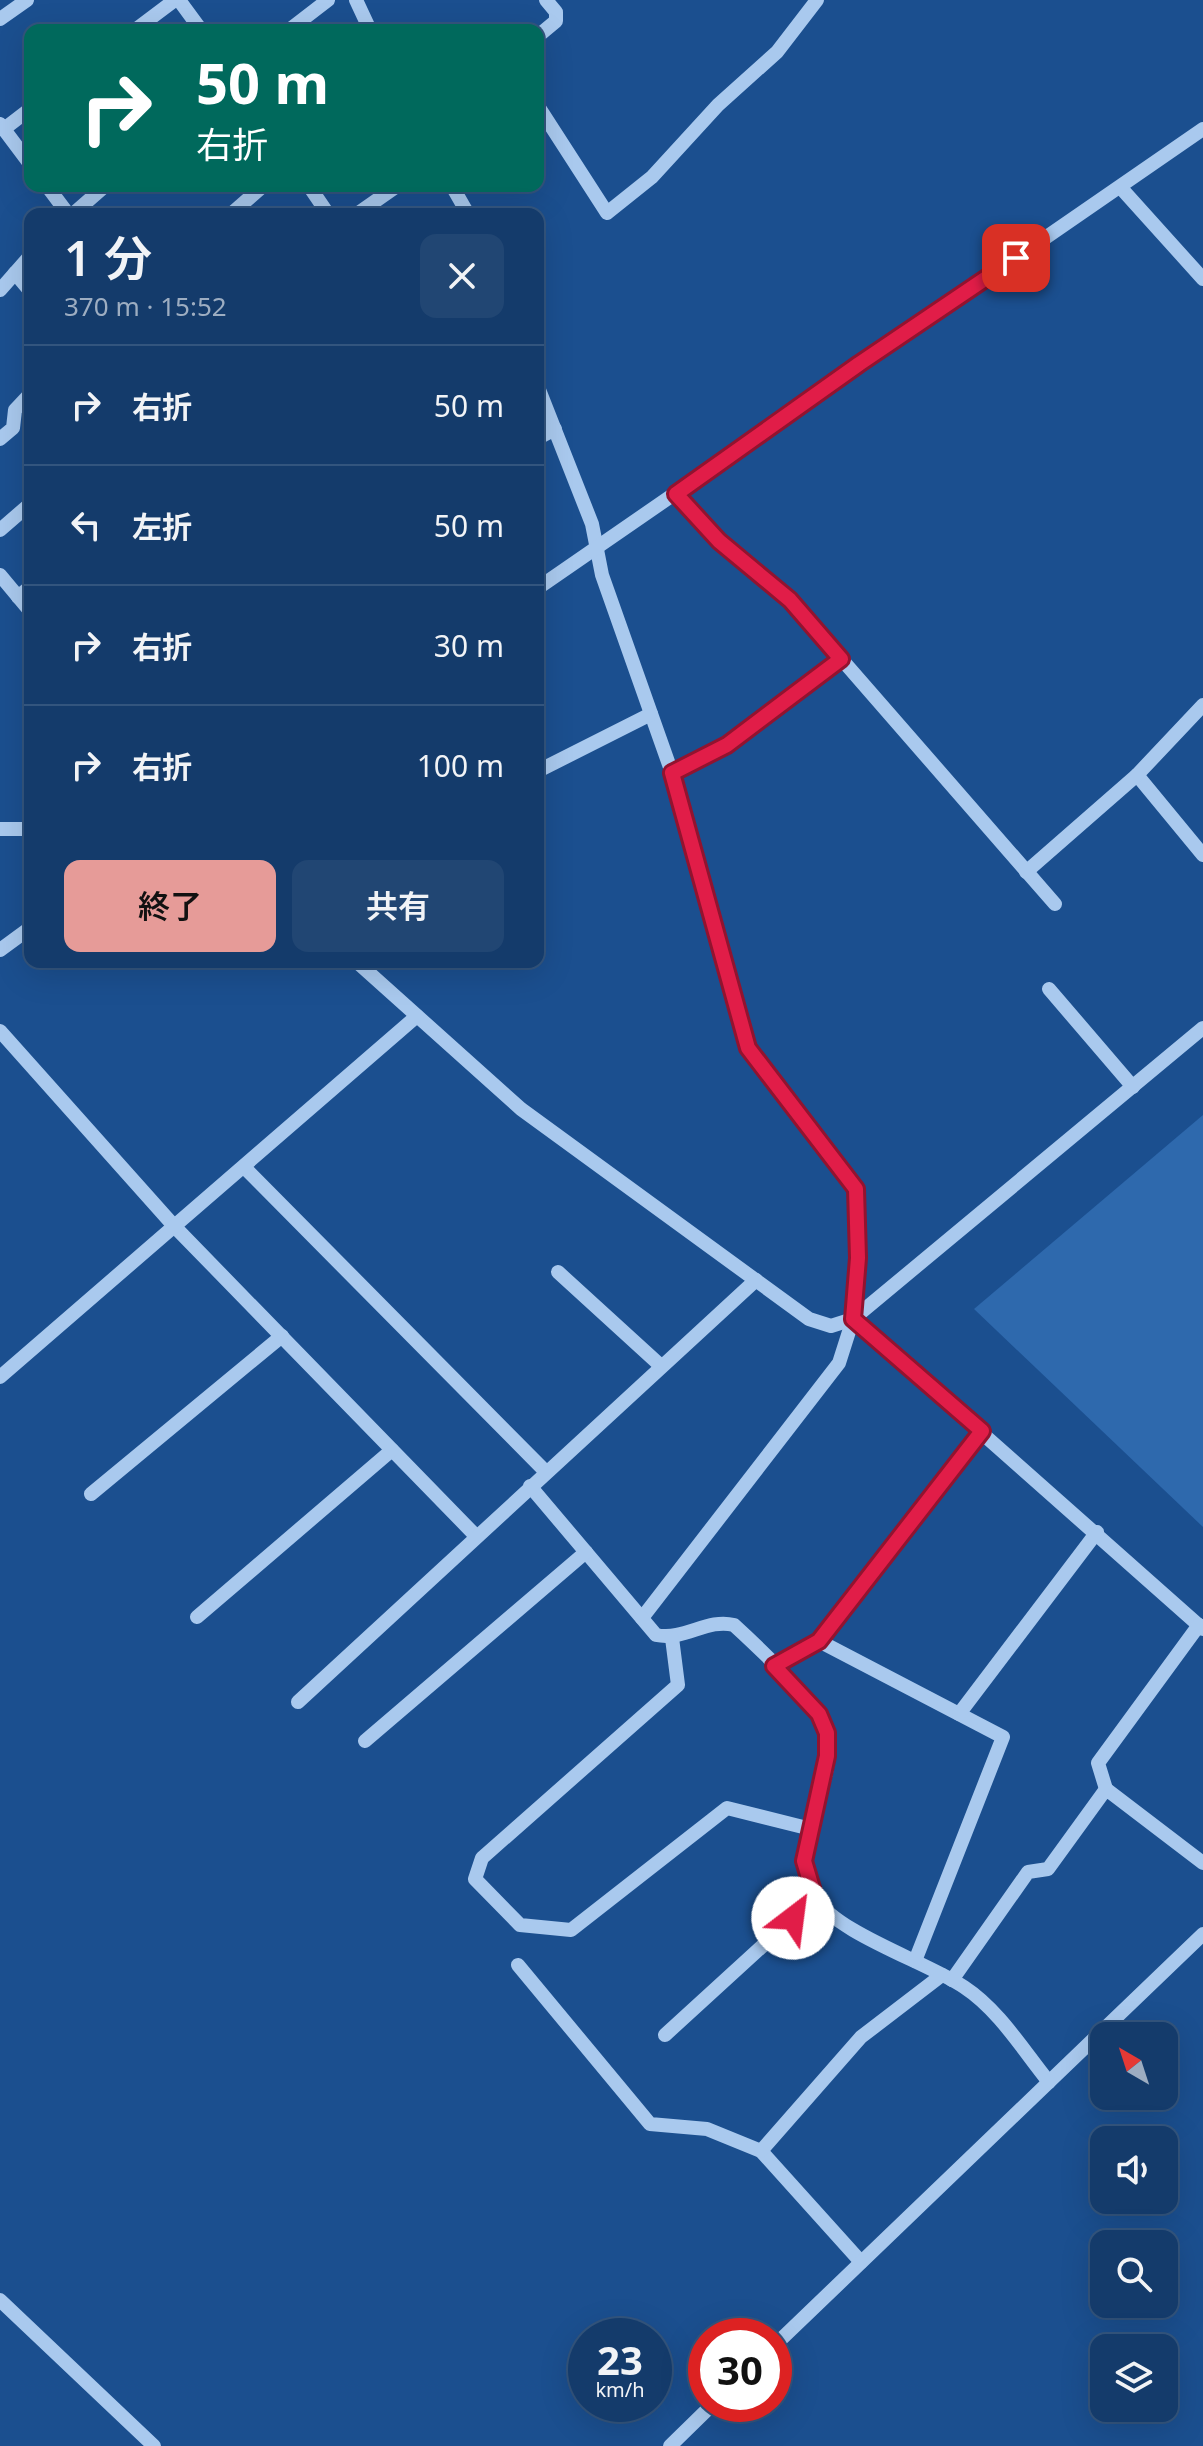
<!DOCTYPE html>
<html lang="ja">
<head>
<meta charset="utf-8">
<style>
  body { margin:0; font-family:"Noto Sans","Noto Sans JP",sans-serif; background:#214673; color:#f1f3f6; height:100vh; display:flex; flex-direction:column; font-size:30px; white-space:nowrap }
  * { box-sizing:border-box; margin:0 }
  p { font-size:26px; color:#9dadc1 }
  .icon { flex:none; width:44px; height:44px; fill:none; stroke:currentColor; stroke-width:2; stroke-linecap:round; stroke-linejoin:round }
  .map { position:relative; flex:1; overflow:hidden }
  .side { position:absolute; left:24px; top:208px; width:520px; height:760px; display:flex; flex-direction:column; background:#143b6b; border-radius:16px; box-shadow:0 8px 32px #0002,0 0 0 2px #33557e }
  .side>* { flex:none }
  .banner { position:absolute; left:24px; top:24px; width:520px; height:168px; border-radius:16px; box-shadow:0 8px 32px #0002,0 0 0 2px #33557e; background:#00695c; color:#fff; overflow:hidden }
  .needle { width:52px; rotate:321deg }
  .fabs { position:absolute; left:1090px; top:2022px; display:grid; gap:16px }
  .fabs a { display:grid; place-items:center; width:88px; height:88px; border-radius:16px; background:#143b6b; box-shadow:0 8px 32px #0002,0 0 0 2px #33557e; font-size:40px }
  .speed { position:absolute; left:568px; top:2318px; display:flex; gap:16px; font-size:40px; font-weight:700; text-align:center }
  .speed>* { display:grid; place-content:center; width:104px; height:104px; border-radius:50%; background:#143b6b; box-shadow:0 8px 32px #0002,0 0 0 2px #33557e; line-height:1 }
  .speed small { font-size:20px; font-weight:400 }
  .speed .limit { border:12px solid #d22; background:#fff; color:#111 }
  .pin { position:absolute; display:grid; place-items:center; width:68px; height:68px; color:#fff; margin:-34px; border-radius:16px; box-shadow:0 4px 12px #0006 }
  .me { position:absolute; width:88px; margin:-44px; rotate:30deg; stroke-linejoin:round; filter:drop-shadow(0 0 6px #0008) }
  .turn { display:flex; align-items:center; gap:28px; height:168px; padding:0 40px; font-size:36px }
  .turn .icon { width:104px; height:104px; stroke-width:2.5 }
  .turn b { display:block; font-size:56px; line-height:68px }
  .round { display:grid; place-items:center; flex:none; width:84px; height:84px; border-radius:16px; background:#214673 }
  .summary { display:flex; align-items:center; justify-content:space-between; height:136px; padding:0 40px }
  h1 { font-size:48px; font-weight:600; line-height:60px }
  .button { display:flex; gap:16px; margin-top:auto; padding:16px 40px }
  .button a { flex:1; height:92px; border-radius:16px; background:#e69b98; color:#111; font-size:32px; font-weight:600; line-height:92px; text-align:center }
  .button a+a { background:#214673; color:#f1f3f6 }
  ul { padding:0; list-style:none }
  li { display:flex; align-items:center; gap:24px; height:120px; padding:0 40px; border-top:2px solid #33557e }
  li div { flex:1 }
  li b { display:block; font-size:30px }
  li em { font-style:normal }
  .map>svg:first-child { display:block }
</style>
</head>
<body>
<div class="map">
<svg width="1203" height="2446" viewBox="0 0 1203 2446">
  <rect width="100%" height="100%" fill="#1b4f8f"/>
  <polygon fill="#2e69ad" points="1203,1115 1203,1527 974,1309"/>
  <g fill="none" stroke-linecap="round" stroke-linejoin="round">
    <g stroke="#a9c9ee" stroke-width="14">
      <polyline points="179,0 201,30"/>
      <polyline points="356,0 370,30"/>
      <polyline points="0,19 27,0"/>
      <polyline points="135,30 175,0"/>
      <polyline points="289,30 328,0"/>
      <polyline points="538,36 556,21 556,12 546,0"/>
      <polyline points="538,106 607,213 652,177 718,105 777,52 817,0"/>
      <polyline points="0,124 30,164"/>
      <polyline points="4,129 30,109"/>
      <polyline points="47,186 68,214"/>
      <polyline points="309,186 328,214"/>
      <polyline points="452,186 468,214"/>
      <polyline points="1121,188 1203,279"/>
      <polyline points="73,214 105,186"/>
      <polyline points="231,214 263,186"/>
      <polyline points="357,214 397,186"/>
      <polyline points="15,273 30,291"/>
      <polyline points="0,290 30,256"/>
      <polyline points="538,387 592,524 602,575 672,773 748,1048 856,1189 858,1258 853,1319 839,1363 642,1618"/>
      <polyline points="538,438 555,429"/>
      <polyline points="0,439 13,428 15,410 30,394"/>
      <polyline points="676,494 719,541 790,600 1055,904"/>
      <polyline points="0,530 30,504"/>
      <polyline points="0,575 30,611"/>
      <polyline points="538,588 1203,129"/>
      <polyline points="18,597 30,587"/>
      <polyline points="538,771 651,714"/>
      <polyline points="672,773 727,745 841,659"/>
      <polyline points="1137,775 1203,855"/>
      <polyline points="0,829 30,829"/>
      <polyline points="1026,872 1137,775 1203,705"/>
      <polyline points="0,950 30,928"/>
      <polyline points="357,962 521,1109 809,1319 831,1326 853,1319"/>
      <polyline points="1049,989 1133,1087"/>
      <polyline points="1203,1028 853,1319 1203,1629"/>
      <polyline points="0,1031 174,1226 475,1535"/>
      <polyline points="244,1167 546,1472"/>
      <polyline points="558,1272 661,1366"/>
      <polyline points="0,1377 417,1016"/>
      <path d="M 530,1486 L 656,1635 C 685,1641 707,1618 734,1625 C 758,1647 817,1702 826,1730 C 842,1779 784,1845 814,1896 C 835,1933 927,1962 964,1987 C 999,2010 1023,2050 1049,2082"/>
      <polyline points="91,1494 282,1336"/>
      <polyline points="197,1617 392,1450"/>
      <polyline points="672,1638 678,1685 482,1858 475,1879 520,1925 571,1930 727,1808 811,1829"/>
      <polyline points="819,1641 1003,1737 915,1961"/>
      <polyline points="774,1666 819,1641 982,1431"/>
      <polyline points="298,1702 756,1280"/>
      <polyline points="959,1714 1097,1532"/>
      <polyline points="365,1741 586,1552"/>
      <polyline points="1106,1789 1098,1763 1199,1625"/>
      <polyline points="518,1965 650,2124 707,2129 761,2151 861,2262"/>
      <polyline points="952,1980 1028,1872 1048,1869 1106,1789 1203,1863"/>
      <polyline points="665,2035 815,1898"/>
      <polyline points="761,2151 861,2037 942,1975"/>
      <polyline points="0,2300 154,2446"/>
      <polyline points="774,2346 1203,1934"/>
      <polyline points="670,2446 713,2404"/>
    </g>
  </g>
  <g fill="none" stroke-linecap="round" stroke-linejoin="round">
    <defs>
      <polyline id="route" points="793,1918 815,1898 804,1861 827,1756 827,1733 819,1714 774,1666 819,1641 982,1431 853,1319 858,1258 856,1189 748,1048 672,773 727,745 841,659 790,600 719,541 676,494 859,364 1016,258"/>
    </defs>
    <use href="#route" stroke="#92132f" stroke-width="20"/>
    <use href="#route" stroke="#e11d48" stroke-width="14"/>
  </g>
</svg>
<div class="fabs">
<a><svg class="needle" viewBox="-14 -14 28 28"><path d="M0-13l5 13h-10z" fill="#e53935"/><path d="M0 13l5-13h-10z" fill="#9dadc1"/></svg></a>
<a><svg class="icon" aria-label="sound" viewBox="0 0 24 24"><path d="M4 9h4l5-4v14l-5-4H4zM17 9q2 3 0 6"/></svg></a>
<a><svg class="icon" aria-label="search" viewBox="0 0 24 24"><circle cx="10" cy="10" r="6"/><path d="M15 15l6 6"/></svg></a>
<a><svg class="icon" aria-label="layers" viewBox="0 0 24 24"><path d="M12 4l9 5-9 5-9-5zM3 14l9 5 9-5"/></svg></a>
</div>
<div class="speed"><div>23<small>km/h</small></div><div class="limit">30</div></div>
<div class="pin" style="left:1016px;top:258px;background:#d93025"><svg class="icon" aria-label="arrive" viewBox="0 0 24 24"><path d="M6 21V4h12l-3 4 3 4H6"/></svg></div>
<svg class="me" style="left:793px;top:1918px" viewBox="-20 -20 40 40"><circle r="19" fill="#fff"/><path d="M0-13L10 11 0 6-10 11z" fill="#e11d48"/></svg>
<div class="banner">
<div class="turn"><svg class="icon" aria-label="right" viewBox="0 0 24 24"><path d="M7 20v-9h11M14 6l5 5-5 5"/></svg><div><b>50 m</b>右折</div></div>
</div>
<section class="side">
<div class="summary"><div><h1>1 分</h1><p>370 m · 15:52</p></div><a class="round"><svg class="icon" aria-label="close" viewBox="0 0 24 24"><path d="M6 6l12 12M18 6L6 18"/></svg></a></div>
<ul>
<li><svg class="icon" aria-label="right" viewBox="0 0 24 24"><path d="M7 20v-9h11M14 6l5 5-5 5"/></svg><div><b>右折</b></div><em>50 m</em></li>
<li><svg class="icon" aria-label="left" viewBox="0 0 24 24"><path d="M17 20v-9H6M10 6l-5 5 5 5"/></svg><div><b>左折</b></div><em>50 m</em></li>
<li><svg class="icon" aria-label="right" viewBox="0 0 24 24"><path d="M7 20v-9h11M14 6l5 5-5 5"/></svg><div><b>右折</b></div><em>30 m</em></li>
<li><svg class="icon" aria-label="right" viewBox="0 0 24 24"><path d="M7 20v-9h11M14 6l5 5-5 5"/></svg><div><b>右折</b></div><em>100 m</em></li>
</ul>
<div class="button"><a>終了</a><a>共有</a></div>
</section>
</div>
</body>
</html>
